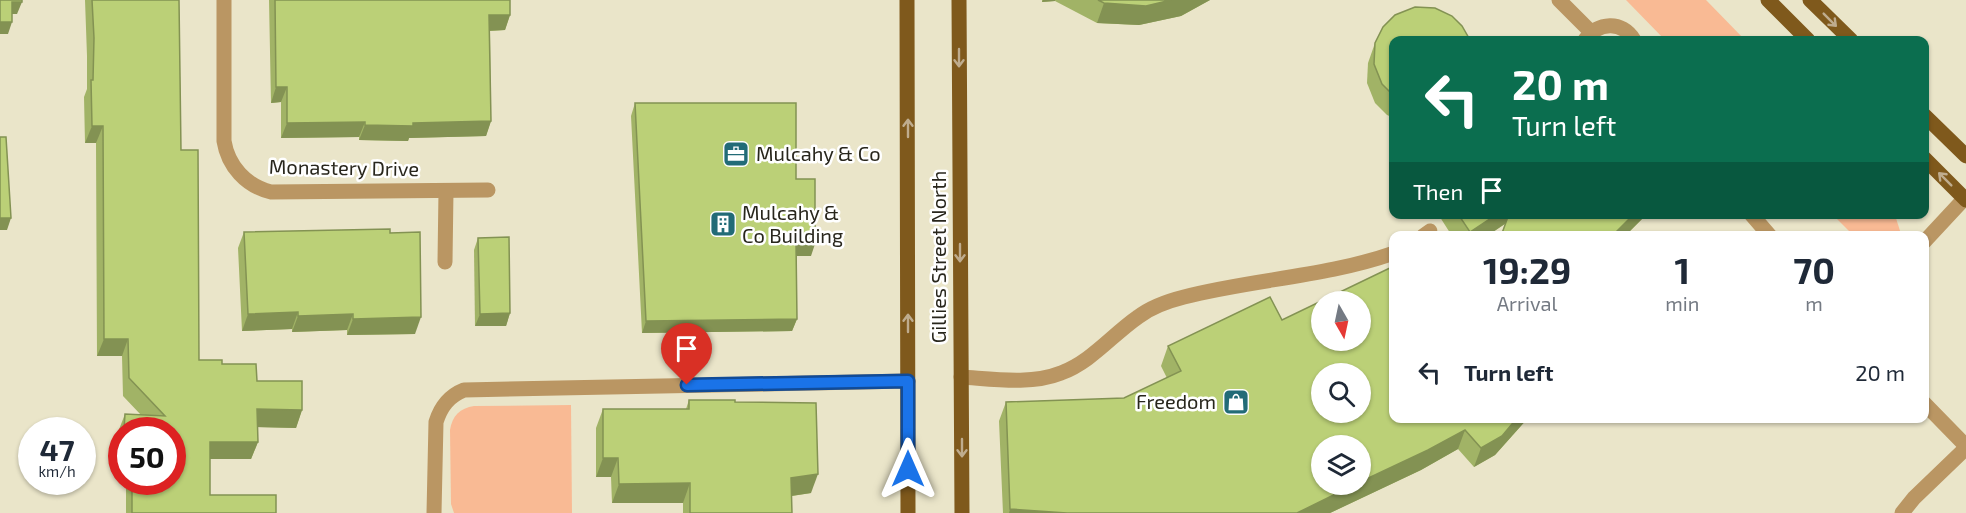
<!DOCTYPE html>
<html lang="en">
<head>
<meta charset="utf-8">
<style>
  body { margin:0; font-family:"Exo 2",sans-serif; background:#f6f6f7; color:#1f2937; height:100vh; display:flex; flex-direction:column; font-size:22px; white-space:nowrap }
  * { box-sizing:border-box; margin:0 }
  p { font-size:20px; color:#747a83 }
  .icon { flex:none; width:33px; height:33px; fill:none; stroke:currentColor; stroke-width:2; stroke-linecap:round; stroke-linejoin:round }
  .map { position:relative; flex:1; overflow:hidden }
  .side { position:absolute; left:1389px; top:231px; width:540px; height:192px; display:flex; flex-direction:column; background:#fff; border-radius:12px; box-shadow:0 2px 4px #0004 }
  .side>* { flex:none }
  .top-card { position:absolute; left:1389px; top:36px; width:540px; height:183px; border-radius:12px; box-shadow:0 2px 4px #0004; background:#0b6e4f; color:#fff; overflow:hidden }
  .needle { width:39px; rotate:171deg }
  .controls { position:absolute; left:1311px; top:291px; display:grid; gap:12px }
  .controls a { display:grid; place-items:center; width:60px; height:60px; border-radius:50%; background:#fff; box-shadow:0 2px 4px #0004; font-size:30px }
  .speed { position:absolute; left:18px; top:417px; display:flex; gap:12px; font-size:30px; font-weight:700; text-align:center }
  .speed>* { display:grid; place-content:center; width:78px; height:78px; border-radius:50%; background:#fff; box-shadow:0 2px 4px #0004; line-height:1 }
  .speed small { font-size:15px; font-weight:400 }
  .speed .limit { border:9px solid #d22; background:#fff; color:#111 }
  .pin { position:absolute; display:grid; place-items:center; width:51px; height:51px; color:#fff; margin:-62px -26px; border-radius:50% 50% 50% 0; rotate:-45deg; box-shadow:0 0 6px #0007 }
  .pin .icon { rotate:45deg }
  .me { position:absolute; width:66px; margin:-33px; rotate:0deg; stroke-linejoin:round; filter:drop-shadow(0 0 4px #0008) }
  .turn { display:flex; align-items:center; gap:21px; height:126px; padding:0 24px; font-size:27px }
  .turn .icon { width:78px; height:78px; stroke-width:2.5 }
  .turn b { display:block; font-size:42px; line-height:51px }
  .then { display:flex; align-items:center; height:57px; padding:0 24px; background:#0003; gap:12px; font-size:22px }
  .eta { display:flex; justify-content:space-evenly; align-items:center; height:102px; text-align:center }
  .eta b { font-size:36px; font-weight:700; line-height:42px }
  ul { padding:0; list-style:none }
  li { display:flex; align-items:center; gap:18px; height:78px; padding:0 24px }
  li div { flex:1 }
  li b { display:block; font-size:22px }
  li em { font-style:normal }
  .map>svg:first-child { display:block }
</style>
</head>
<body>
<div class="map">
<svg width="1966" height="513" viewBox="0 0 1966 513">
  <rect width="100%" height="100%" fill="#eae5c9"/>
  <g fill="#f9ba94">
    <polygon points="1626,0 1706,0 1745,40 1665,40"/>
    <polygon points="1833,215 1895,215 1901,234 1853,235"/>
    <path d="M 571,405 L 572,513 L 454,513 L 451,504 L 450,430 C 452,416 460,408 474,406 Z"/>
  </g>
  <g fill="none" stroke-linecap="round" stroke-linejoin="round">
    <g stroke="#ba9663" stroke-width="15">
      <path d="M 224,0 L 224,141 C 228,166 246,186 271,192 L 488,190"/>
      <polyline points="1559,0 1591,32"/>
      <path d="M 1585,40 C 1598,22 1622,20 1634,40"/>
      <polyline points="1751,214 1770,236"/>
      <polyline points="1423,236 1430,231"/>
      <polyline points="1924,242 1964,199"/>
      <polyline points="445,262 446,191"/>
      <path d="M 961,377 C 993,379 1031,385 1061,373 C 1091,362 1112,335 1138,317 C 1151,307 1168,301 1184,297 C 1253,279 1326,277 1394,253"/>
      <polyline points="1924,403 1966,446"/>
      <path d="M 434,513 L 436,422 C 441,406 449,396 464,390 L 908,381"/>
      <polyline points="1902,513 1914,498 1966,448"/>
    </g>
    <g stroke="#7f591c" stroke-width="15">
      <polyline points="907,0 908,513"/>
      <polyline points="959,0 962,513"/>
      <polyline points="1768,0 1808,40"/>
      <polyline points="1810,0 1851,40"/>
      <polyline points="1924,115 1966,156"/>
      <polyline points="1924,158 1966,200"/>
    </g>
  </g>
  <g fill="#a1b366">
    <polygon points="85,0 179,0 181,150 199,360 222,364 257,381 302,410 296,428 258,427 258,442 251,459 210,459 210,495 276,513 126,513 126,482 172,482 172,430 122,430 122,471 118,471 118,432 125,414 141,415 123,396 122,356 97,356 96,143 85,143 84,97 87,89 87,56"/>
    <polygon points="269,0 510,0 510,15 505,30 490,31 491,121 486,136 409,138 408,141 359,140 359,137 281,138 281,102 271,103"/>
    <polygon points="1042,0 1210,0 1181,16 1139,25 1097,23 1055,1 1042,2"/>
    <polygon points="1394,40 1394,118 1387,115 1375,103 1367,83 1368,63 1375,43"/>
    <polygon points="635,103 796,179 811,256 797,256 797,319 792,331 642,333 631,116"/>
    <polygon points="1438,214 1644,214 1642,219 1625,236 1501,236 1505,224 1487,236 1452,236"/>
    <polygon points="244,232 390,233 415,334 347,335 347,330 292,332 292,329 242,331 238,248"/>
    <polygon points="478,238 510,313 506,326 475,326 474,250"/>
    <polygon points="1282,320 1394,418 1528,418 1495,455 1474,467 1458,449 1421,470 1330,513 1003,513 999,421 1006,402 1124,398 1167,378 1161,366 1168,346"/>
    <polygon points="689,400 735,402 811,493 792,496 792,513 683,513 683,503 612,503 611,477 596,477 596,428 603,409 686,409"/>
  </g>
  <g fill="#839253">
    <polygon points="1043,0 1055,0 1055,1 1042,2"/>
    <polygon points="1171,0 1210,0 1181,16 1139,25 1097,23 1104,3"/>
    <polygon points="12,2 22,2 17,14 8,14"/>
    <polygon points="489,15 510,15 505,30 484,31"/>
    <polygon points="0,22 12,22 8,34 0,34"/>
    <polygon points="276,87 287,87 281,102 271,103"/>
    <polygon points="491,121 486,136 409,138 408,141 359,140 365,125 413,123"/>
    <polygon points="365,122 359,137 281,138 287,123"/>
    <polygon points="92,126 103,126 96,143 85,143"/>
    <polygon points="1497,214 1509,214 1506,223 1487,236 1468,236 1470,232"/>
    <polygon points="1634,214 1644,214 1642,219 1625,236 1612,236"/>
    <polygon points="0,218 11,218 7,230 0,230"/>
    <polygon points="796,244 815,244 811,256 792,256"/>
    <polygon points="298,312 292,329 242,331 248,314"/>
    <polygon points="510,313 506,326 475,326 480,314"/>
    <polygon points="353,314 347,330 292,332 298,316"/>
    <polygon points="421,317 415,334 347,335 353,319"/>
    <polygon points="797,319 792,331 642,333 646,321"/>
    <polygon points="104,339 128,339 122,356 97,356"/>
    <polygon points="257,409 302,410 296,428 251,427"/>
    <polygon points="1517,418 1528,418 1495,455 1474,467 1481,448"/>
    <polygon points="1465,430 1458,449 1421,470 1330,513 1297,513 1356,484 1360,484 1360,482"/>
    <polygon points="210,442 258,442 251,459 204,459"/>
    <polygon points="603,458 618,458 611,477 596,477"/>
    <polygon points="122,460 122,471 118,471"/>
    <polygon points="818,474 811,493 784,497 791,478"/>
    <polygon points="690,483 683,503 612,503 619,484"/>
    <polygon points="1010,509 1067,513 1009,513"/>
  </g>
  <g fill="#bbd077" stroke="#839253" stroke-width="1.5" fill-rule="evenodd">
    <polygon points="0,0 22,0 22,2 12,2 12,22 0,22"/>
    <polygon points="92,0 179,0 181,150 198,150 199,360 222,360 222,364 256,364 257,381 302,381 302,410 257,409 258,442 210,442 210,495 276,495 276,513 132,513 132,482 172,482 172,430 124,430 125,414 165,416 129,378 128,339 104,339 103,126 92,126 91,80 93,80 94,38"/>
    <polygon points="275,0 510,0 510,15 489,15 491,121 413,123 413,126 365,125 365,122 287,123 287,87 276,87"/>
    <polygon points="1098,0 1171,0 1146,6 1104,3"/>
    <polygon points="1415,7 1435,8 1452,16 1462,26 1470,40 1394,40 1394,96 1382,84 1374,64 1375,43 1383,27 1395,15"/>
    <polygon points="635,103 796,103 796,179 815,179 815,244 796,244 797,319 646,321"/>
    <polygon points="0,137 6,137 11,218 0,218"/>
    <polygon points="1458,214 1497,214 1470,232"/>
    <polygon points="1509,214 1634,214 1612,236 1501,236"/>
    <polygon points="390,229 390,233 420,232 421,317 353,319 353,314 298,316 298,312 248,314 244,232"/>
    <polygon points="509,237 510,313 480,314 478,238"/>
    <path d="M 1394,266 L 1394,418 L 1517,418 L 1502,436 L 1481,448 L 1465,430 L 1428,450 L 1360,482 L 1360,446 L 1322,446 L 1322,484 L 1356,484 L 1297,513 L 1067,513 L 1010,509 L 1006,402 L 1124,398 L 1181,371 L 1168,346 L 1270,297 L 1282,320 ZM 1322,302 L 1360,302 L 1360,340 L 1322,340 ZM 1322,374 L 1360,374 L 1360,412 L 1322,412 Z"/>
    <polygon points="689,400 735,400 735,402 816,403 818,474 791,478 792,513 690,513 690,483 619,484 618,458 603,458 603,409 689,409"/>
  </g>
  <defs><path id="oneway-shaft" d="M-6 0H5M1.5-3L5.5 0L1.5 3" fill="none" stroke-width="1.6" stroke-linecap="round" stroke-linejoin="round" transform="scale(1.5)"/></defs>
  <g stroke="#bfac8e">
    <use href="#oneway-shaft" transform="translate(1830 20) rotate(45)"/>
    <use href="#oneway-shaft" transform="translate(959 58) rotate(90)"/>
    <use href="#oneway-shaft" transform="translate(908 128) rotate(-90)"/>
    <use href="#oneway-shaft" transform="translate(1945 179) rotate(-135)"/>
    <use href="#oneway-shaft" transform="translate(960 253) rotate(90)"/>
    <use href="#oneway-shaft" transform="translate(908 323) rotate(-90)"/>
    <use href="#oneway-shaft" transform="translate(962 448) rotate(90)"/>
  </g>
  <g fill="none" stroke-linecap="round" stroke-linejoin="round">
    <defs>
      <polyline id="route" points="687,385 908,381 908,469"/>
    </defs>
    <use href="#route" stroke="#114b97" stroke-width="15"/>
    <use href="#route" stroke="#1a73e8" stroke-width="10"/>
  </g>
  <defs>
    <symbol id="office-square" viewBox="-11 -11 22 22"><rect x="-9" y="-9" width="18" height="18" rx="4" fill="#226b77" stroke="#fff"/><path d="M-6-3h4V-5.5h4V-3h4V5H-6ZM-1-4.5V-3h2v-1.5ZM-6 0V1H6V0Z" fill="#fff"/></symbol>
    <symbol id="building-square" viewBox="-11 -11 22 22"><rect x="-9" y="-9" width="18" height="18" rx="4" fill="#226b77" stroke="#fff"/><path d="M-4-6H4V6H1V3H-1V6H-4ZM-2.5-4.3h1.7v1.8h-1.7ZM.8-4.3h1.7v1.8H.8ZM-2.5-1h1.7V.8h-1.7ZM.8-1h1.7V.8H.8Z" fill="#fff"/></symbol>
    <symbol id="shop-square" viewBox="-11 -11 22 22"><rect x="-9" y="-9" width="18" height="18" rx="4" fill="#226b77" stroke="#fff"/><path d="M-5-2.5h2.3a2.7 3.5 0 0 1 5.4 0H5L5.5 6h-11ZM-1.5-2.5h3a1.5 2.3 0 0 0-3 0Z" fill="#fff"/></symbol>
  </defs>
  <g fill-rule="evenodd">
    <use href="#office-square" x="721" y="139" width="30" height="30"/>
    <use href="#building-square" x="708" y="209" width="30" height="30"/>
    <use href="#shop-square" x="1221" y="387" width="30" height="30"/>
  </g>
  <g text-anchor="middle" stroke-width="5" stroke-linejoin="round" paint-order="stroke">
    <g font-size="20" fill="#28261c" stroke="#fff" text-anchor="start">
      <text x="756" y="161">Mulcahy &amp; Co</text>
      <text x="742" y="220">Mulcahy &amp;<tspan x="742" dy="23">Co Building</tspan></text>
      <text x="1216" y="409" text-anchor="end">Freedom</text>
    </g>
    <g font-size="20" fill="#28261c" stroke="#fff">
      <text transform="translate(344 168) rotate(1)" y="7">Monastery Drive</text>
      <text transform="translate(939 257) rotate(-90)" y="7">Gillies Street North</text>
    </g>
  </g>
</svg>
<div class="controls">
<a><svg class="needle" viewBox="-14 -14 28 28"><path d="M0-13l5 13h-10z" fill="#e53935"/><path d="M0 13l5-13h-10z" fill="#747a83"/></svg></a>
<a><svg class="icon" aria-label="search" viewBox="0 0 24 24"><circle cx="10" cy="10" r="6"/><path d="M15 15l6 6"/></svg></a>
<a><svg class="icon" aria-label="layers" viewBox="0 0 24 24"><path d="M12 4l9 5-9 5-9-5zM3 14l9 5 9-5"/></svg></a>
</div>
<div class="speed"><div>47<small>km/h</small></div><div class="limit">50</div></div>
<div class="pin" style="left:687px;top:385px;background:#d93025"><svg class="icon" aria-label="arrive" viewBox="0 0 24 24"><path d="M6 21V4h12l-3 4 3 4H6"/></svg></div>
<svg class="me" style="left:908px;top:469px" viewBox="-20 -20 40 40"><path d="M0-17L14 15 0 8-14 15z" fill="#1a73e8" stroke="#fff" stroke-width="4"/></svg>
<div class="top-card">
<div class="turn"><svg class="icon" aria-label="left" viewBox="0 0 24 24"><path d="M17 20v-9H6M10 6l-5 5 5 5"/></svg><div><b>20 m</b>Turn left</div></div>
<div class="then">Then<svg class="icon" aria-label="arrive" viewBox="0 0 24 24"><path d="M6 21V4h12l-3 4 3 4H6"/></svg></div>
</div>
<section class="side">
<div class="eta">
<div><b>19:29</b><p>Arrival</p></div>
<div><b>1</b><p>min</p></div>
<div><b>70</b><p>m</p></div>
</div>
<ul>
<li><svg class="icon" aria-label="left" viewBox="0 0 24 24"><path d="M17 20v-9H6M10 6l-5 5 5 5"/></svg><div><b>Turn left</b></div><em>20 m</em></li>
</ul>
</section>
</div>
</body>
</html>
